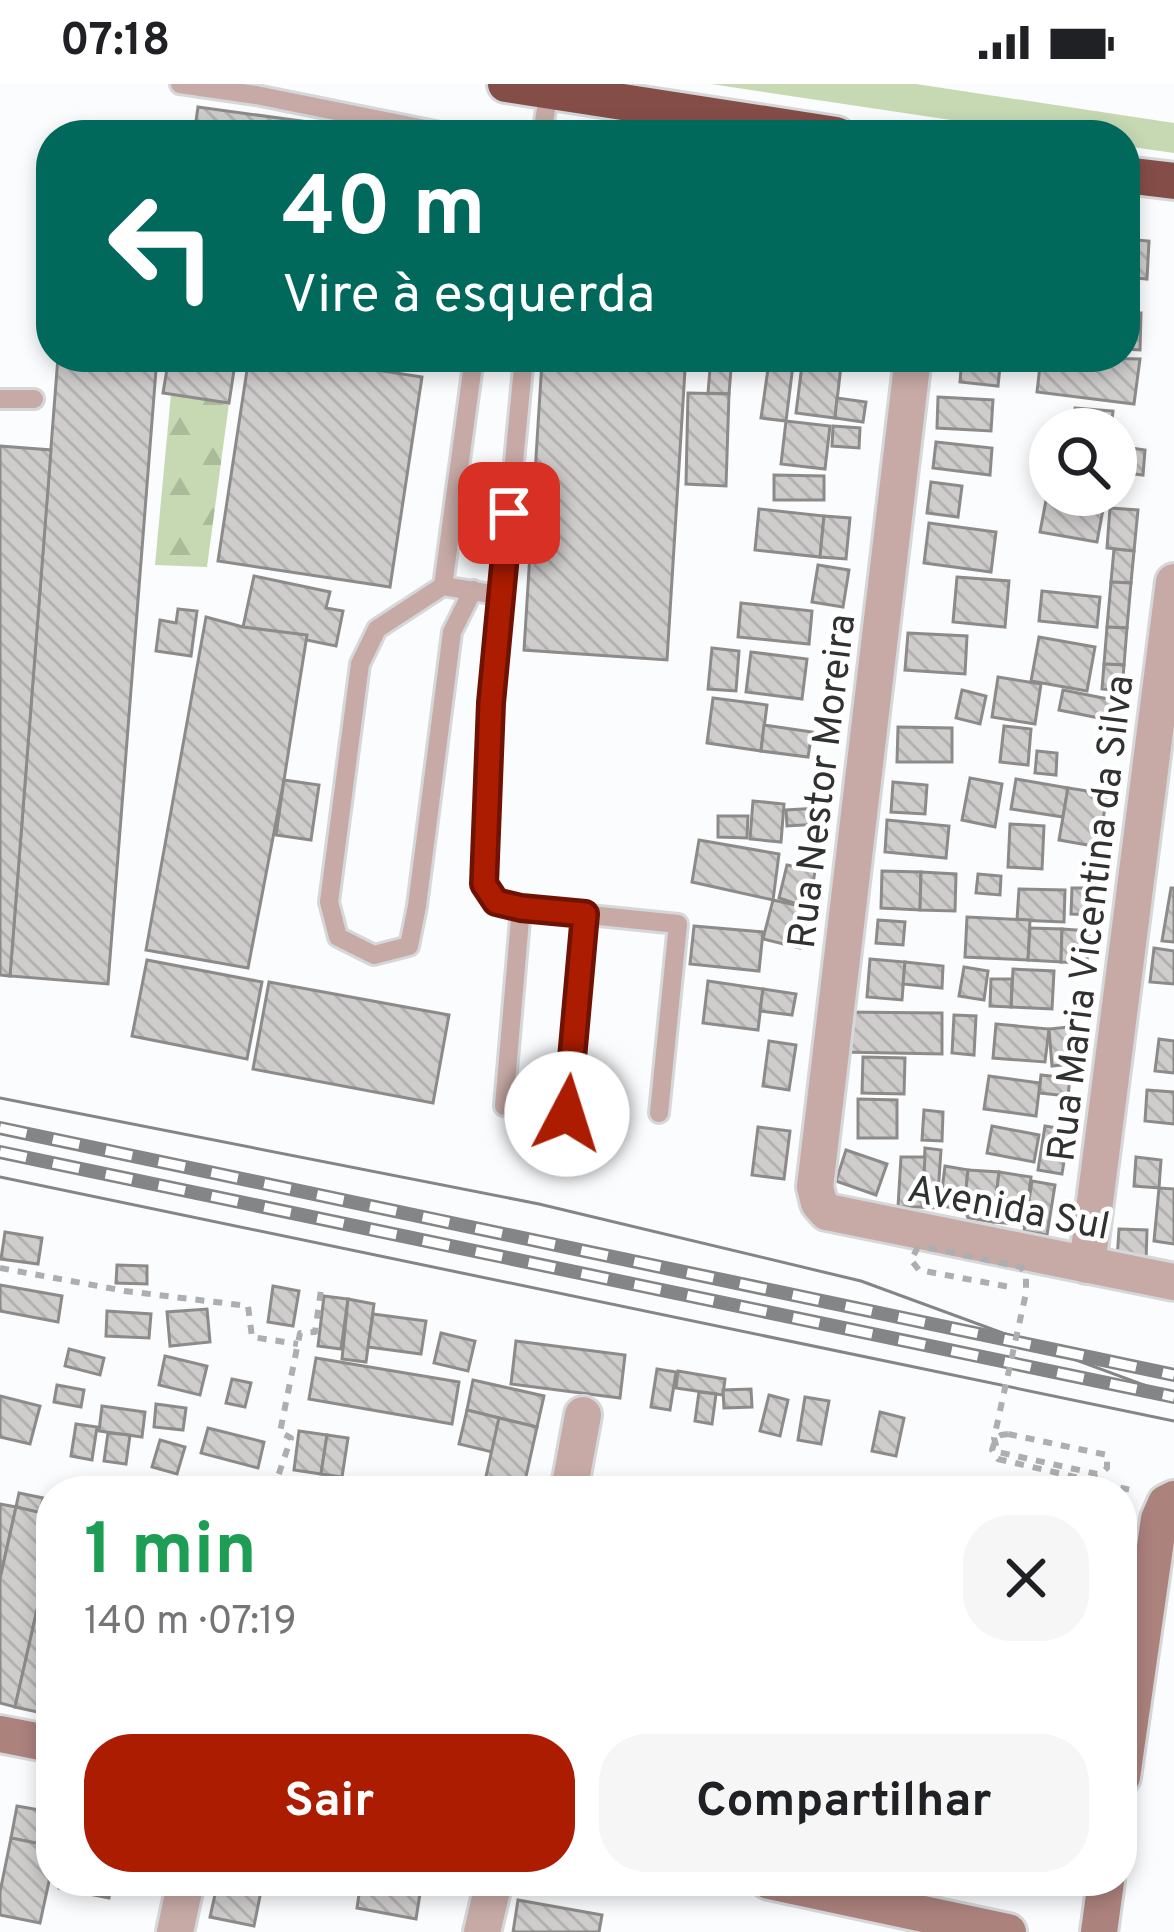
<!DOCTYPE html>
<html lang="pt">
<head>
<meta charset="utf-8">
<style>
  body { margin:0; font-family:Overpass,sans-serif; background:#f6f6f6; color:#202124; height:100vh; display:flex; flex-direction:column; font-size:45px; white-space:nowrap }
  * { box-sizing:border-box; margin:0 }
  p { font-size:39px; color:#757577 }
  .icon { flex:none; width:66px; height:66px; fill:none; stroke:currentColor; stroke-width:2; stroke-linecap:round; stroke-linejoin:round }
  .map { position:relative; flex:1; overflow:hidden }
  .sheet { position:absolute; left:36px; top:1392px; width:1101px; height:420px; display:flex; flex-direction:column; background:#fff; border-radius:48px; box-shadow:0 6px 18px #0003 }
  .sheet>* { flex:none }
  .banner { position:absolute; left:36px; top:36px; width:1104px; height:252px; border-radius:48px; box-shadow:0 6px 18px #0003; background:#00695c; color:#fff; overflow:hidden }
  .controls { position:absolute; left:1029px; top:324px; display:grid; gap:24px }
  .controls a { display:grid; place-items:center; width:108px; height:108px; border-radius:50%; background:#fff; box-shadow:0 6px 18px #0003; font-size:60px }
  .pin { position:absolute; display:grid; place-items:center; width:102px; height:102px; color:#fff; margin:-51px; border-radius:24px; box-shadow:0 6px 18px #0006 }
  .me { position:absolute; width:132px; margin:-66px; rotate:5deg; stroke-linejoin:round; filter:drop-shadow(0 0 9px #0008) }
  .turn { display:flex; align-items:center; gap:42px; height:252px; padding:0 48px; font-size:54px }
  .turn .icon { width:156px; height:156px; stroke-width:2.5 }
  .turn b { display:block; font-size:84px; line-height:102px }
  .round { display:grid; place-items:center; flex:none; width:126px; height:126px; border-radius:48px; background:#f6f6f6 }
  .overview { display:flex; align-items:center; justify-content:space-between; height:204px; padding:0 48px }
  h1 { font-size:72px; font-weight:700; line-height:90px; color:#1e9e55 }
  .cta { display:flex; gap:24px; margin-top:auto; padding:24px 48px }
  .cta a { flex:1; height:138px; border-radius:48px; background:#ab1c01; color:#fff; font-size:48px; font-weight:700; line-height:138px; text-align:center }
  .cta a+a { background:#f6f6f6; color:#202124 }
  .status { display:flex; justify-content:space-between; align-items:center; height:84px; padding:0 60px; background:#fff; direction:ltr }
  .status svg { height:33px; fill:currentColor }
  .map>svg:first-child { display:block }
</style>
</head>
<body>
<div class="status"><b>07:18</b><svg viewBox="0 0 49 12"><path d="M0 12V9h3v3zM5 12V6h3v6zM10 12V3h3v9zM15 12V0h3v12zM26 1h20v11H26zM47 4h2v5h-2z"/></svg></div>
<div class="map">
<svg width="1174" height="1848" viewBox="0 0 1174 1848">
  <defs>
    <pattern id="forest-firs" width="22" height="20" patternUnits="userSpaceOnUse" patternTransform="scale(3)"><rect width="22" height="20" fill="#c6d9b3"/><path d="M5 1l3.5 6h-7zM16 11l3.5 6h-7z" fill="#aabb9a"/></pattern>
    <pattern id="building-back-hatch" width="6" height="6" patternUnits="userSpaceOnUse" patternTransform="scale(3)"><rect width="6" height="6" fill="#cfcdcc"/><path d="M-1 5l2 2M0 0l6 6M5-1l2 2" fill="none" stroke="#b2b0b0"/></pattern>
  </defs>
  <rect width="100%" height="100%" fill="#fafcfe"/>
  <polygon fill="#c6d9b3" points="711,0 916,0 1174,39 1174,69 1125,62 1125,51 1052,51"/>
  <polygon fill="url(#forest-firs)" points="171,310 229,319 207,483 155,481"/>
  <g fill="url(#building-back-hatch)" stroke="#8d8b89" stroke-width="3">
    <polygon points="198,23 367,46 366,51 194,51"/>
    <polygon points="1125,155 1149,157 1147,195 1125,193"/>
    <polygon points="1125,229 1141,229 1140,266 1125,265"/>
    <polygon points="58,273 157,273 108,900 10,892"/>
    <polygon points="169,273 236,273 229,319 163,309"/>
    <polygon points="249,273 292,273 422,293 390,503 218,477"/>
    <polygon points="542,273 686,273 685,286 542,277"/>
    <polygon points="711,273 732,273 729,310 708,309"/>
    <polygon points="803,273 842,273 835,334 796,329"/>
    <polygon points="962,273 1001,273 998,302 960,298"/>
    <polygon points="1041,273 1140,275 1134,320 1037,308"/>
    <polygon points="542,277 685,286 667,576 524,566"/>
    <polygon points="769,278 793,281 786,337 761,334"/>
    <polygon points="688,309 729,310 726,402 686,400"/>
    <polygon points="938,313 993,316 991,347 937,344"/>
    <polygon points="837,314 866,318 863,338 835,334"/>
    <polygon points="1075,324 1113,327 1111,345 1073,345"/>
    <polygon points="786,337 830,342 825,385 781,380"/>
    <polygon points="833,342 860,344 859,364 832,362"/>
    <polygon points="936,358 992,364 990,391 933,384"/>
    <polygon points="0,362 51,366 10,892 0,891"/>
    <polygon points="1118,362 1145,366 1143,391 1116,388"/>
    <polygon points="774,391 824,392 824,416 774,416"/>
    <polygon points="931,398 962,402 958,433 927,429"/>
    <polygon points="1047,411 1104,420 1097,458 1040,448"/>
    <polygon points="1110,424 1138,426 1134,467 1107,464"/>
    <polygon points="759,425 824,432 820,473 755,466"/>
    <polygon points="824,432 850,434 846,475 820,473"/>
    <polygon points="929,439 996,448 991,488 924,479"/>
    <polygon points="1114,465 1134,467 1131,499 1111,498"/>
    <polygon points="818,481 849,486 843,523 812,518"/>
    <polygon points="254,492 330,508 326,524 343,527 336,562 243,543"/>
    <polygon points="957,493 1009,497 1005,543 953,538"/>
    <polygon points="1111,498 1131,499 1127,544 1107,543"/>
    <polygon points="1042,507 1100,513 1097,543 1039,537"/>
    <polygon points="741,519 812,527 809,560 738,553"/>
    <polygon points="178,525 197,527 191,572 156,567 160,536 176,539"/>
    <polygon points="206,533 243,543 307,551 284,696 248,884 146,866"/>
    <polygon points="1107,543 1127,544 1124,581 1104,580"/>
    <polygon points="908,549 967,552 965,590 905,586"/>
    <polygon points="1039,553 1095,563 1087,607 1031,597"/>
    <polygon points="712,564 739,567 736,607 708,605"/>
    <polygon points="751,568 807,575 802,615 746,608"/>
    <polygon points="1104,580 1124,581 1122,607 1102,605"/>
    <polygon points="998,593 1041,600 1035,640 992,633"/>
    <polygon points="962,606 986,612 980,640 956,634"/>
    <polygon points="1063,606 1123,618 1119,638 1059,626"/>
    <polygon points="713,614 767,621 761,667 707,659"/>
    <polygon points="764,641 812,648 808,673 761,667"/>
    <polygon points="1004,642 1031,645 1028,681 1000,678"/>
    <polygon points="898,643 952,644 952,678 897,678"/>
    <polygon points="1037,667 1057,669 1056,691 1035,689"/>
    <polygon points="970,694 1002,700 995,743 962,736"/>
    <polygon points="1016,695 1068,704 1063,733 1011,725"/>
    <polygon points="284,696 319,701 311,756 276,751"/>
    <polygon points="893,698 927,701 925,730 891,728"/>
    <polygon points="1068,704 1107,710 1099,763 1059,756"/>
    <polygon points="753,717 784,720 781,758 750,755"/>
    <polygon points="819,724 820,740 787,742 786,726"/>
    <polygon points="718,732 748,732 747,754 718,753"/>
    <polygon points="887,736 949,742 946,774 885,768"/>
    <polygon points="1010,740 1044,742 1042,785 1008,783"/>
    <polygon points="699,756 779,770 773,816 692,798"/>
    <polygon points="787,781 815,787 809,824 779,814"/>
    <polygon points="882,787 921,788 920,826 881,824"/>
    <polygon points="921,788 956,790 955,827 920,826"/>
    <polygon points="978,790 1001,792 1000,811 976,809"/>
    <polygon points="1072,804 1096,804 1096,831 1071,830"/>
    <polygon points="1171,804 1174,804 1174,858 1162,857"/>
    <polygon points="1019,805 1065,806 1064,838 1017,836"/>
    <polygon points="773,816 809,824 800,864 763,855"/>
    <polygon points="967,833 1030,836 1028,876 965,873"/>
    <polygon points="878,836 905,838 903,861 876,859"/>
    <polygon points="694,842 763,848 759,887 690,880"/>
    <polygon points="1030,844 1062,845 1061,878 1028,876"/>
    <polygon points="1062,845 1089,847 1087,879 1061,878"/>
    <polygon points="1154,864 1174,867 1174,900 1150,898"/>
    <polygon points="870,875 905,878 902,916 867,913"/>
    <polygon points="147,876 262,898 247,975 132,952"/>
    <polygon points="905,878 943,882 942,904 903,900"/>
    <polygon points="964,883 988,887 984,916 959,912"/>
    <polygon points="1013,885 1054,887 1052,925 1011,923"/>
    <polygon points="991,895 1012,895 1011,923 990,922"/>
    <polygon points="708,897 763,905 758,946 703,939"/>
    <polygon points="269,898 449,931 433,1019 253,985"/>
    <polygon points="763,905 796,910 792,931 760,927"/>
    <polygon points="842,928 942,929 942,970 842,968"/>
    <polygon points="954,931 976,932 974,971 952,969"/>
    <polygon points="996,940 1049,945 1045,978 993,974"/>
    <polygon points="1069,943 1072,980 1052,982 1049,945"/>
    <polygon points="1159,955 1174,957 1174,989 1155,987"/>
    <polygon points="769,957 796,961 789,1006 763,1002"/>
    <polygon points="863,973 905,974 904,1010 862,1009"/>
    <polygon points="1041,991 1070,994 1068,1012 1039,1009"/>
    <polygon points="989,992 1040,999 1036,1032 984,1025"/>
    <polygon points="1147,1006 1174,1008 1174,1040 1145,1037"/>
    <polygon points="858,1015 897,1016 897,1054 858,1054"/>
    <polygon points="924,1026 943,1028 942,1057 922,1056"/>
    <polygon points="992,1042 1039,1051 1034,1078 987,1069"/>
    <polygon points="1045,1042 1069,1046 1062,1090 1038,1086"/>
    <polygon points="758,1043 790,1047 784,1095 752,1091"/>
    <polygon points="925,1064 941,1066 937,1124 922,1123"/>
    <polygon points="846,1066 887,1080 876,1111 836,1097"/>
    <polygon points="901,1073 925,1073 922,1123 898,1123"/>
    <polygon points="1136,1073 1161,1076 1159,1104 1134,1102"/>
    <polygon points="945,1082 968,1086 964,1125 940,1122"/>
    <polygon points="968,1086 999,1088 993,1138 968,1134 964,1125"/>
    <polygon points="999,1088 1031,1093 1025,1141 993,1138"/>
    <polygon points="1032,1097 1055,1101 1047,1151 1024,1147"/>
    <polygon points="1159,1104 1174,1105 1174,1160 1154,1157"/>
    <polygon points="1119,1145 1147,1146 1146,1178 1117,1176"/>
    <polygon points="5,1148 42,1154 38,1180 1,1175"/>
    <polygon points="117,1181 147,1182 147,1200 116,1199"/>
    <polygon points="0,1201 62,1212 58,1238 0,1227"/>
    <polygon points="273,1202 299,1207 293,1242 268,1238"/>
    <polygon points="324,1212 348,1215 341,1265 318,1262"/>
    <polygon points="348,1215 374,1220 366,1278 342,1275"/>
    <polygon points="207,1225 210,1258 170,1262 167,1228"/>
    <polygon points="107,1227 151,1230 149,1254 106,1252"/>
    <polygon points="373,1230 426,1237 421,1270 368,1263"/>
    <polygon points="441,1249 475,1257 468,1287 434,1279"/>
    <polygon points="516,1257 625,1271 620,1314 511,1300"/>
    <polygon points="69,1265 104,1274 100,1291 65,1282"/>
    <polygon points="165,1272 207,1282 200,1311 159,1301"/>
    <polygon points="316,1274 459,1298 452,1340 309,1315"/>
    <polygon points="657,1285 676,1288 670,1326 651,1323"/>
    <polygon points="678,1287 725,1295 723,1311 676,1304"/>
    <polygon points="232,1295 251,1299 245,1323 226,1319"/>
    <polygon points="473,1296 544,1312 537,1343 467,1326"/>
    <polygon points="57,1301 84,1306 81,1323 54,1318"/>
    <polygon points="751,1305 752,1323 724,1324 723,1306"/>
    <polygon points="699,1308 716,1310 712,1340 695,1337"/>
    <polygon points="769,1311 788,1316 780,1352 760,1347"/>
    <polygon points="0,1312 40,1322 30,1360 0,1353"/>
    <polygon points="805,1313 829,1317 821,1360 798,1356"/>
    <polygon points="156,1320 186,1324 183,1346 154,1343"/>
    <polygon points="102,1322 145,1328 142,1353 99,1347"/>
    <polygon points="467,1326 499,1334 492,1368 459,1360"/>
    <polygon points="880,1328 904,1334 896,1372 872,1367"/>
    <polygon points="499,1334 537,1343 523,1406 485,1397"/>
    <polygon points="76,1340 97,1343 92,1376 71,1372"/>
    <polygon points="208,1344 264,1358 258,1384 201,1369"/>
    <polygon points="299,1347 327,1351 321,1390 294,1386"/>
    <polygon points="108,1349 130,1351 126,1380 104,1377"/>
    <polygon points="327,1351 348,1354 342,1393 321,1390"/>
    <polygon points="160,1356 185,1363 177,1390 152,1383"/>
    <polygon points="19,1409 43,1414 40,1429 16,1423"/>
    <polygon points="0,1420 16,1423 0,1495"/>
    <polygon points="16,1423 51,1431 51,1464 15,1623 0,1619 0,1495"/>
    <polygon points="51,1464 51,1631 15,1623"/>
    <polygon points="17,1722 45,1727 39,1760 11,1754"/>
    <polygon points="11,1754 51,1762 51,1788 40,1839 0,1831 0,1808"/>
    <polygon points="61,1797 112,1797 109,1814 59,1804"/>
    <polygon points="218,1797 263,1797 254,1842 210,1833"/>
    <polygon points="361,1797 422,1797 416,1835 357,1824"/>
    <polygon points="518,1816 602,1831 599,1848 513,1848"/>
  </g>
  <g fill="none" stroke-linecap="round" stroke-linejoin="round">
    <defs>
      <g id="lane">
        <polyline points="180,0 256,11 455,51"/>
        <polyline points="542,51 549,6"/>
        <polyline points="524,273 491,619 484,800 496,818 521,824 678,840 659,1029"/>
        <polyline points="0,315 34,315"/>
        <polyline points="443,502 474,273"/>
        <polyline points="473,506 452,548 417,822 409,862 374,871 338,853 329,818 360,580 377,545 443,502 503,512"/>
        <polyline points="504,1022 521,824"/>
        <polyline points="567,1030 585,831"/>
      </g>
      <g id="street">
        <polyline points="913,273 815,1103 819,1119 827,1128 1174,1198"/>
        <polyline points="1087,1181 1174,498"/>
        <polyline points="569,1407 583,1331"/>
        <polyline points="175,1848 186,1797"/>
        <polyline points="482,1848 494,1797"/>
      </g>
      <g id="secondary">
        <polyline points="0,1650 51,1660"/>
        <polyline points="1122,1693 1159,1435 1166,1419 1174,1415"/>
        <polyline points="769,1797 1008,1848"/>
        <polyline points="1099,1848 1106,1797"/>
      </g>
      <g id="highway">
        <polyline points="506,0 836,51"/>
        <polyline points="1125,91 1174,97"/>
      </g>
    </defs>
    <use href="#lane" stroke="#d6d7d9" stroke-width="24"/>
    <use href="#street" stroke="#d6d7d9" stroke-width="42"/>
    <use href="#secondary" stroke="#d6d7d9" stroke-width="42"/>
    <use href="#highway" stroke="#d6d7d9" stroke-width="42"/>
    <g stroke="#acaeaf" stroke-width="6" stroke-dasharray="9 9" stroke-linecap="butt">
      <polyline points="0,1184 125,1207 248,1222 252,1253 298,1260"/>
      <polyline points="1008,1350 1001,1351 996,1354 992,1366 998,1375 1135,1407"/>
      <polyline points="273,1407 291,1354 280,1348 300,1249 315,1248 321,1206"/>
    </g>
    <use href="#lane" stroke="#c7aaa6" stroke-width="18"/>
    <use href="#street" stroke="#c7aaa6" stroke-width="36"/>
    <use href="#secondary" stroke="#ac827d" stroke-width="36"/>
    <use href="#highway" stroke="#854d48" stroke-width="36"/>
    <g stroke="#838586" stroke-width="3">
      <polyline points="0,1014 539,1120 861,1197 1174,1312"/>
      <polyline points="0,1093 1174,1337"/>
    </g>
    <defs>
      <g id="rail">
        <polyline points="0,1044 1174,1291"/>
        <polyline points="0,1068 1174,1313"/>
      </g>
    </defs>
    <use href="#rail" stroke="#838586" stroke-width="14"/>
    <use href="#rail" stroke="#fff" stroke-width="9" stroke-dasharray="27" stroke-linecap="butt"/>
    <polyline stroke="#acaeaf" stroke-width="6" stroke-dasharray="9 9" stroke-linecap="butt" points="1008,1350 1107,1371 1107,1384 1102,1389 1097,1390 998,1368 994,1354 1026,1209 1026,1191 1021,1183 930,1164 917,1165 911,1176 919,1186 1015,1204"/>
  </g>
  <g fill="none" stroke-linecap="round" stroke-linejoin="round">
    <defs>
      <polyline id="route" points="509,429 491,619 484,800 496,818 521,824 585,830 567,1030"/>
    </defs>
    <use href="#route" stroke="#6f1201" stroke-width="30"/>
    <use href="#route" stroke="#ab1c01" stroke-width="21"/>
  </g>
  <g text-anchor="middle" stroke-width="9" stroke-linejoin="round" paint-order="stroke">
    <g font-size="39" fill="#303131" stroke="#fff">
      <text transform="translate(820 697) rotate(-83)" y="14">Rua Nestor Moreira</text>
      <text transform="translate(1089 834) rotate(-83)" y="14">Rua Maria Vicentina da Silva</text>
      <text transform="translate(1009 1122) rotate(11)" y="14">Avenida Sul</text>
    </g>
  </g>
</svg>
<div class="controls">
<a><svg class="icon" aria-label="search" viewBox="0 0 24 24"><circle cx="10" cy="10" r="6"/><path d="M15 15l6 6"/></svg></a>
</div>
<div class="pin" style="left:509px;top:429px;background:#d93025"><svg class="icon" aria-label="arrive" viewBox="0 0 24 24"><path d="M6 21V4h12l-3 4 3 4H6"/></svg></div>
<svg class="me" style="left:567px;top:1030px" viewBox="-20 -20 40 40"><circle r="19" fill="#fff"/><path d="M0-13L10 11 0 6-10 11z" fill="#ab1c01"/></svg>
<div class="banner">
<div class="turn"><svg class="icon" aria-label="left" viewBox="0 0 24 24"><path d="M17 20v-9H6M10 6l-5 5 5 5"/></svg><div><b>40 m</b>Vire à esquerda</div></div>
</div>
<section class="sheet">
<div class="overview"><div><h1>1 min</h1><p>140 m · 07:19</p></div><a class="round"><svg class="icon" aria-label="close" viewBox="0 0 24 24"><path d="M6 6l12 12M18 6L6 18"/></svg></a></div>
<div class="cta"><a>Sair</a><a>Compartilhar</a></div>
</section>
</div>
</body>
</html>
